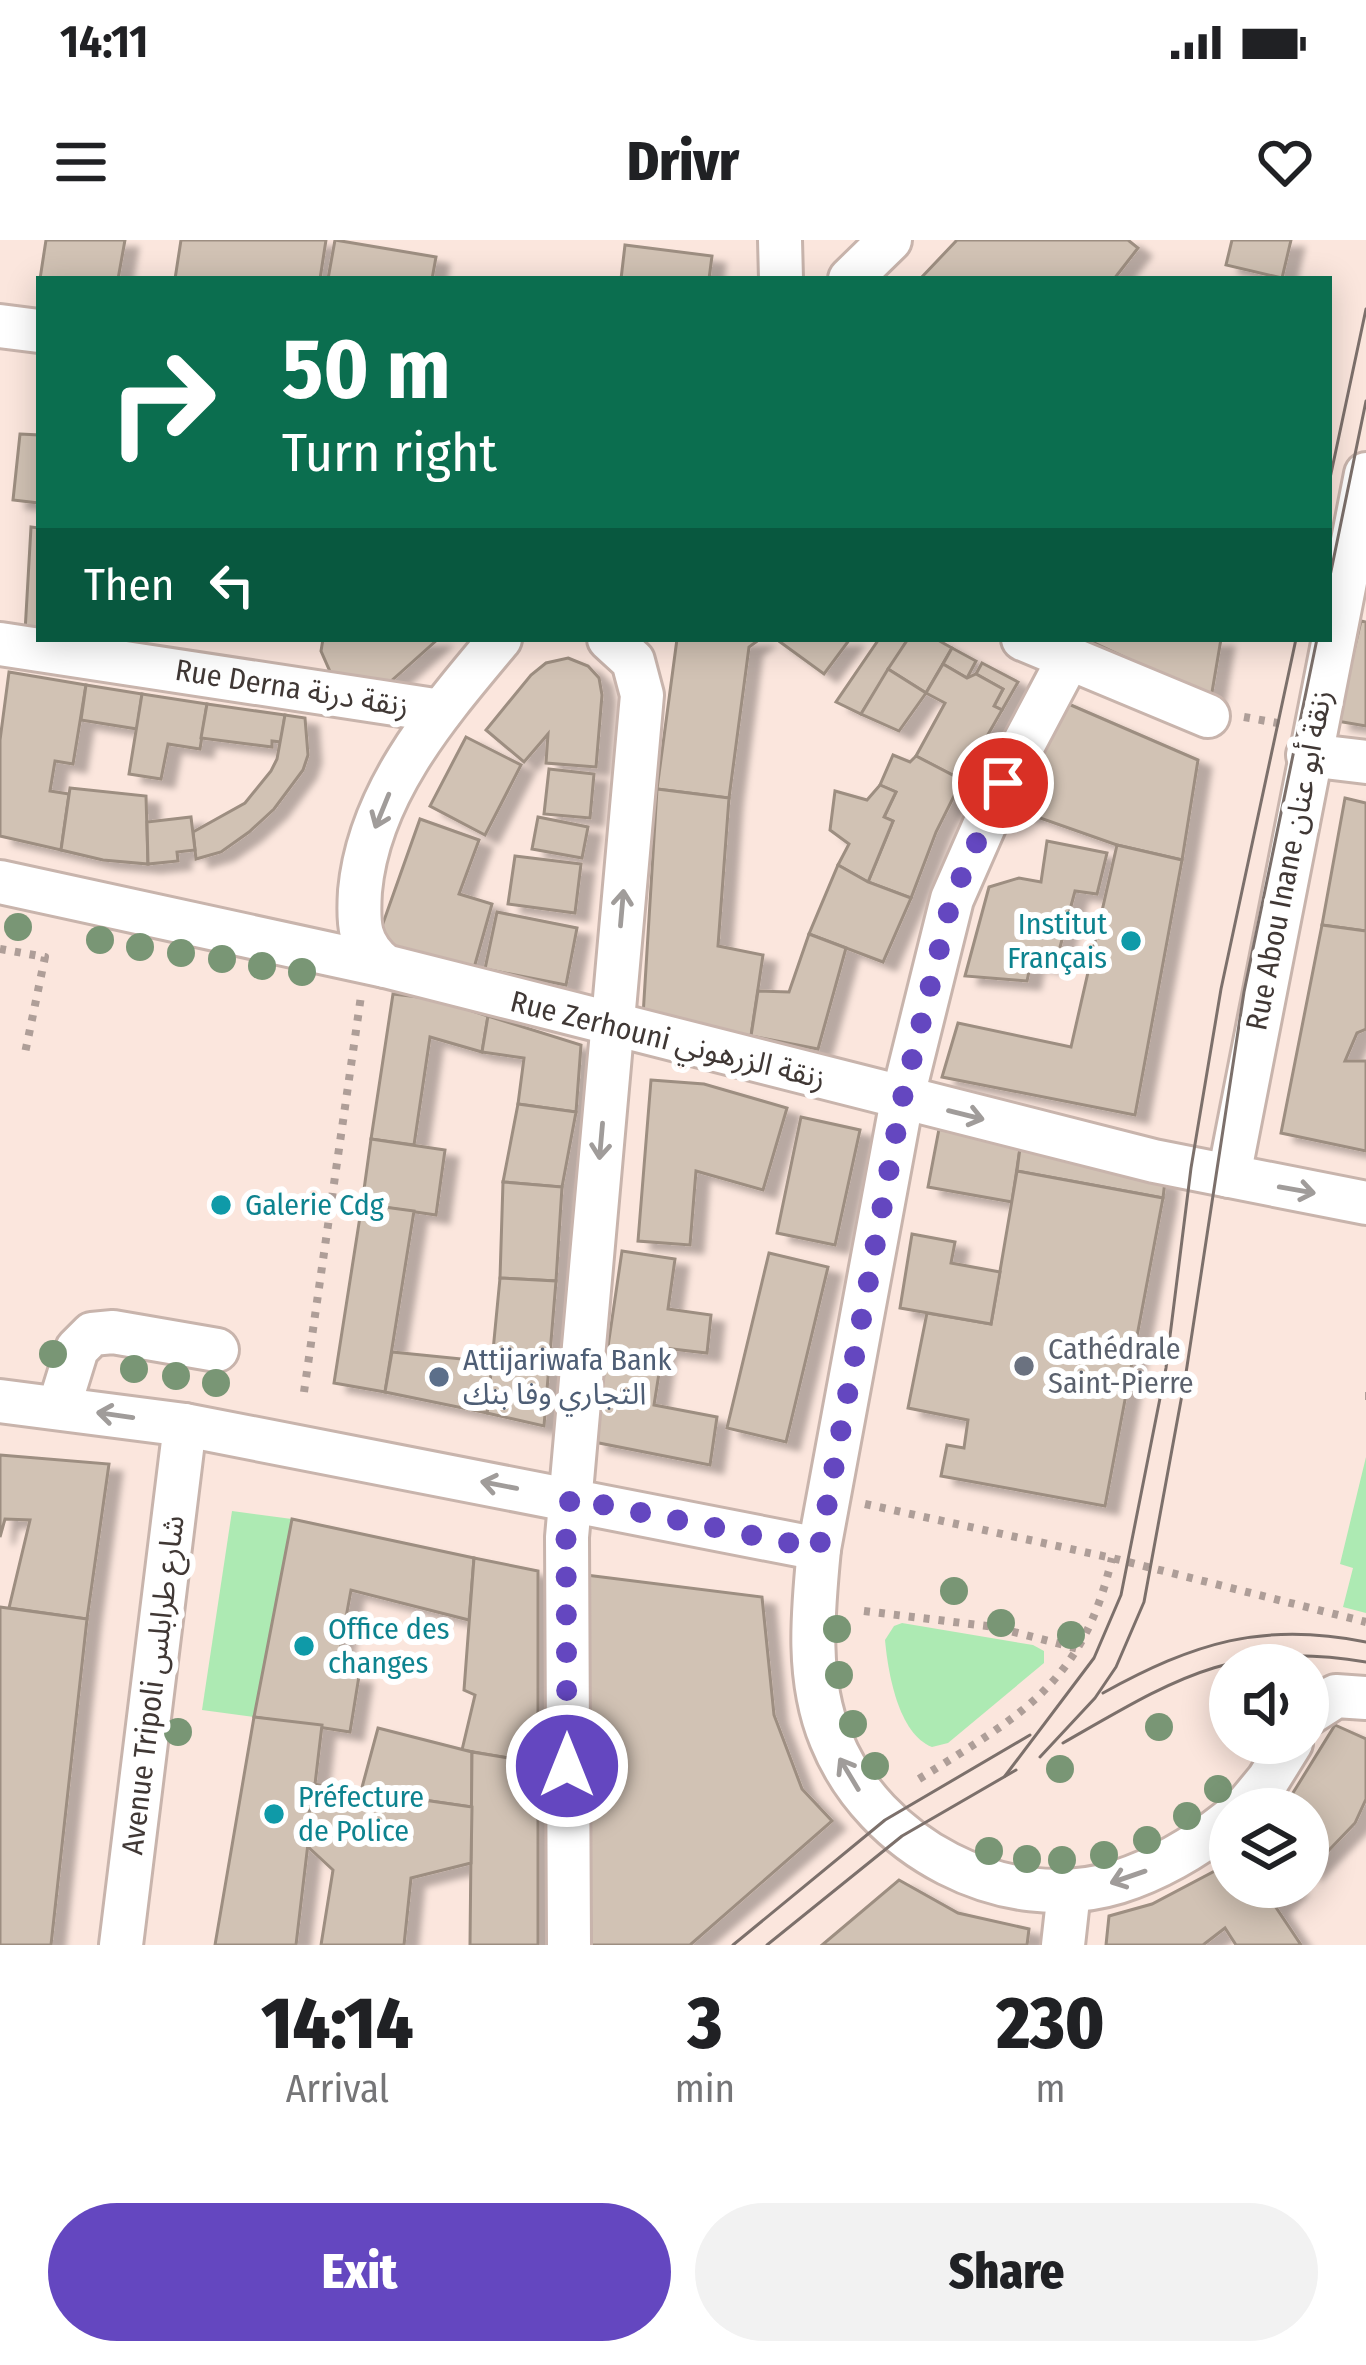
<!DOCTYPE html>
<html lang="en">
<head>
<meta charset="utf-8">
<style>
  body { margin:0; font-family:"Fira Sans Condensed","Noto Sans Arabic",sans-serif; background:#f2f2f2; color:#202124; height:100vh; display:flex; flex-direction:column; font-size:45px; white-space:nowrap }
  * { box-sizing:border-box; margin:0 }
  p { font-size:39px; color:#757577 }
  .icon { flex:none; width:66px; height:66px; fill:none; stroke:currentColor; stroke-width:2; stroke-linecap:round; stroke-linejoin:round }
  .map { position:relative; height:1705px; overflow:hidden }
  .details { display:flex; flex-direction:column; background:#fff; flex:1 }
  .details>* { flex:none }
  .guide { position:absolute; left:36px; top:36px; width:1296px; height:366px; border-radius:0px; box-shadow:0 6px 30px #0003; background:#0b6e4f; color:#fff; overflow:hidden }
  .fabs { position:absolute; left:1209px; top:1404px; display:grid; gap:24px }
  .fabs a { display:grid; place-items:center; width:120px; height:120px; border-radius:50%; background:#fff; box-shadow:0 6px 30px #0003; font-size:60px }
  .pin { position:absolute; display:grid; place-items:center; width:102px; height:102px; color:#fff; margin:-51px; border:6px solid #fff; border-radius:50%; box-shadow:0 3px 12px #0007 }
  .me { position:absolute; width:132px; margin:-66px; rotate:0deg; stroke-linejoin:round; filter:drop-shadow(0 0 9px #0008) }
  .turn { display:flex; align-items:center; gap:42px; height:252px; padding:0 48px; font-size:54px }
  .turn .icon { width:156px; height:156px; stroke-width:2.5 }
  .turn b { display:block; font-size:84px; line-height:102px }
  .then { display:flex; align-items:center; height:114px; padding:0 48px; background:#0003; gap:24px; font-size:45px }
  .eta { display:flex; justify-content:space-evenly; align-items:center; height:204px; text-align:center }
  .eta b { font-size:72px; font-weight:800; line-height:84px }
  .button { display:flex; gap:24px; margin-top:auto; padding:24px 48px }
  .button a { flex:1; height:138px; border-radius:72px; background:#6447c0; color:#fff; font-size:48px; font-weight:800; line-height:138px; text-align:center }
  .button a+a { background:#f2f2f2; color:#202124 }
  .status { display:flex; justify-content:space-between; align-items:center; height:84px; padding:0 60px; background:#fff; direction:ltr }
  .status svg { height:33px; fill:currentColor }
  header { display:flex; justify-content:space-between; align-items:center; height:156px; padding:0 48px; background:#fff; font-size:54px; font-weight:800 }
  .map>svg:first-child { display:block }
</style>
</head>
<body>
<div class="status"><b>14:11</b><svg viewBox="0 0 49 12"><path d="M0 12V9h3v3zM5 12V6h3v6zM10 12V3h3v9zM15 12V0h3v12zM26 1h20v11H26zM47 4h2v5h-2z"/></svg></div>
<header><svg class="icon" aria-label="menu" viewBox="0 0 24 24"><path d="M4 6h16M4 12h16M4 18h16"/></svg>Drivr<svg class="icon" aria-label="heart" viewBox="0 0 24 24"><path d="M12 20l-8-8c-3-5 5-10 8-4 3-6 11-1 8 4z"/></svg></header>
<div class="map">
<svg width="1366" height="1705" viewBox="0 0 1366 1705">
  <defs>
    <filter id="shadow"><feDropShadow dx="13" dy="8" stdDeviation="3" flood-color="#0004"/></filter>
  </defs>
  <rect width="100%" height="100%" fill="#fbe6dd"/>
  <g fill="#adeab3">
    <polygon points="1366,1217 1366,1373 1343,1367 1353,1328 1340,1324"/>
    <polygon points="232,1271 292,1279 254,1477 202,1470"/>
    <path d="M 902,1383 L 1033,1405 L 1044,1411 L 1044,1423 L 948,1503 L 932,1507 C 898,1494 888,1432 885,1400 L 894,1386 Z"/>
  </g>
  <g fill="#d1c2b4" stroke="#9d8e81" stroke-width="3" filter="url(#shadow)">
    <polygon points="46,0 125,0 118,39 40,39"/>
    <polygon points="181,0 326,0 320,39 175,39"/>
    <polygon points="335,0 436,17 432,39 328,39"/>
    <polygon points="957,0 1128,0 1138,8 1114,39 920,39"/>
    <polygon points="1232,0 1291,0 1282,38 1226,25"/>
    <polygon points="625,5 712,16 709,39 621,39"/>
    <polygon points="20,194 39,195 39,263 13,260"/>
    <polygon points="31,287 39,288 39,393 25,392"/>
    <polygon points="1361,381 1366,382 1366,486 1337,481"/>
    <polygon points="323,399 438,399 390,442 332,436 321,411"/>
    <polygon points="677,399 760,399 749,407 729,558 657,549"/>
    <polygon points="776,399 850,399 824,434"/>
    <polygon points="879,399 908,399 861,474 836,462"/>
    <polygon points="908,399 936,399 952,408 926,453 888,429"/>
    <polygon points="1086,399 1221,399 1211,458"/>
    <polygon points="952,408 976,421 967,438 943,424"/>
    <polygon points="568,418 588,426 599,438 602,455 596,527 546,523 548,494 524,522 486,490 531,435 546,423"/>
    <polygon points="982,423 1018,442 1002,470 994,466 1003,449 976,434"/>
    <polygon points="943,424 967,438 976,434 1003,449 994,466 1002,470 962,540 916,516 945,463 926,453"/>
    <polygon points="888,429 926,453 899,491 861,474"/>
    <polygon points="9,432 86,445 73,524 55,521 50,551 69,554 61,610 0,596 0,500"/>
    <polygon points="86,445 142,454 137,489 81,480"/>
    <polygon points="142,454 207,464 200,509 168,504 161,539 129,534"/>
    <polygon points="1057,459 1198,520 1182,620 1117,605 1003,565"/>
    <polygon points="207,464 285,475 281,502 272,501 272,507 201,498"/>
    <polygon points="285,475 305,478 308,515 303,530 274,569 249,592 221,612 196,619 193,592 245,563 271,531 277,519"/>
    <polygon points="466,497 521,525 485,595 430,566"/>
    <polygon points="893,515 910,522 916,516 962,540 936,592 911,658 868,642 893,581 884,577 896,552 880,545"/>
    <polygon points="549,529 594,534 590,578 544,574"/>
    <polygon points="880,545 896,552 884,577 893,581 868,642 838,625 849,604 830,590 835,551 867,560"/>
    <polygon points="70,548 146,556 148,624 103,620 61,610"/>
    <polygon points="657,549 729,558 718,706 763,715 751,796 643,776"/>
    <polygon points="1345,558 1366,563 1366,691 1322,685"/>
    <polygon points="191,577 195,610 177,612 178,621 148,624 147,582"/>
    <polygon points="538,577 588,587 582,618 532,609"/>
    <polygon points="420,579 479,600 459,654 492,664 472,735 376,703"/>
    <polygon points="1047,601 1107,613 1097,654 1075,651 1055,726 1031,722 1027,741 965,736 989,647 1019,638 1041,642"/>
    <polygon points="1117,605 1182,620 1135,875 942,837 958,783 1071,807"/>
    <polygon points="515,616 581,624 575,673 508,664"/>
    <polygon points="838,625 868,642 911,658 883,722 809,694"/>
    <polygon points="497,672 577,688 566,745 485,729"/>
    <polygon points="1322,685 1366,691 1366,789 1357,793 1345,821 1366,821 1366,911 1281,893"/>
    <polygon points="809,694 846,708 818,809 751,796 758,751 789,752"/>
    <polygon points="393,754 436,759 488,776 482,812 430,797 414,905 371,899"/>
    <polygon points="488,776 581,805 576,872 518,864 524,818 482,812"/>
    <polygon points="651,840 704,844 787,868 763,950 696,931 690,1005 638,1001"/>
    <polygon points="518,864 576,872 562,947 503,942"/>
    <polygon points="801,877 860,890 835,1005 777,993"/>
    <polygon points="939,889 1020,908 1012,962 928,947"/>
    <polygon points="371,899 445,910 436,975 362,964"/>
    <polygon points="1020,908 1165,941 1163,958 1017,931"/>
    <polygon points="1017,931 1163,958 1105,1266 941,1236 947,1205 964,1208 968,1180 908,1168 927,1073 991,1084"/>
    <polygon points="503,942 562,947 556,1041 500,1038"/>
    <polygon points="362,964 414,971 385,1152 334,1143"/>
    <polygon points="912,994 955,1002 951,1023 1000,1032 991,1084 900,1068"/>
    <polygon points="622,1011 675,1019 668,1069 711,1075 707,1113 663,1108 654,1165 717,1177 710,1225 594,1202"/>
    <polygon points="769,1013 828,1027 786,1202 727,1188"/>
    <polygon points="500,1038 556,1041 544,1186 487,1173"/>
    <polygon points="392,1112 492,1122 487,1173 385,1152"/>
    <polygon points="0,1215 109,1224 87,1379 9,1368 30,1280 5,1279 0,1297"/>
    <polygon points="292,1279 474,1318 469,1380 351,1350 336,1432 359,1436 350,1492 254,1477"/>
    <polygon points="474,1318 538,1331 538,1523 462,1510 475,1455 464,1450"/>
    <polygon points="586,1335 762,1357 774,1475 802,1549 832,1581 690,1705 591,1705"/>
    <polygon points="0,1367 87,1379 51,1705 0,1705"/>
    <polygon points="254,1477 322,1485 296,1705 215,1705"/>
    <polygon points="1335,1485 1366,1499 1366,1559 1355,1583 1308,1632 1308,1569 1283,1569"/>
    <polygon points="378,1488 472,1512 472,1567 361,1551"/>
    <polygon points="472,1512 538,1523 538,1705 470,1705"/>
    <polygon points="313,1544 472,1567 471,1623 411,1638 404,1705 321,1705 333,1630 305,1604"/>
    <polygon points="1230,1623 1230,1647 1294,1647 1275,1666 1301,1705 1236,1705 1225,1688 1203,1705 1106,1705 1109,1676 1152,1664"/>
    <polygon points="899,1640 958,1673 1029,1689 1027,1705 822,1705"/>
  </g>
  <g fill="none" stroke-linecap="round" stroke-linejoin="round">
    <defs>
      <g id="minor">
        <polyline points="780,0 781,39"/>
        <polyline points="850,39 890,0"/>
        <polyline points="0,86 39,91"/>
        <path d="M 500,399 C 439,472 369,552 360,651 C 358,683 358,705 385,726 L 1154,921 L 1366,963"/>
        <polyline points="1023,399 1208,476"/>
        <polyline points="0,404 441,471"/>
        <path d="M 1068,420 L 1003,543 L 952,659 L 902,860 L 819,1309 C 813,1371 806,1439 831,1499 C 874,1606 1004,1677 1118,1642 C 1159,1629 1196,1607 1230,1580"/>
        <polyline points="1308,515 1366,522"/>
        <polyline points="0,642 385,726"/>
        <polyline points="1229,936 1366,234"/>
        <polyline points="0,1161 185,1185 819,1309"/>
        <polyline points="59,1167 77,1109 92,1094 113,1092 217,1110"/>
        <polyline points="1308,1474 1336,1456 1366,1458"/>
        <polyline points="1244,1569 1268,1540 1291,1503"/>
        <polyline points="121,1705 185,1185"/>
        <polyline points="569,1705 567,1297 642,455 633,421 609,399"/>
        <polyline points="1063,1705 1069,1651"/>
      </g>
    </defs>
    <use href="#minor" stroke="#c8b4ac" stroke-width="48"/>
    <g stroke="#ae9e98" stroke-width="8" stroke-dasharray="6 9" stroke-linecap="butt">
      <polyline points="1244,477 1283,484"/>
      <polyline points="0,709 45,717 24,818"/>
      <polyline points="304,1152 361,756"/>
      <polyline points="1365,1156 1366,1156"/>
      <polyline points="865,1264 1112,1318 1366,1382"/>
      <polyline points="864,1371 995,1387 1079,1409"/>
      <path d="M 919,1539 C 1021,1475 1083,1444 1112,1318"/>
    </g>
    <use href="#minor" stroke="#fff" stroke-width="42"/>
    <g stroke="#7c706b" stroke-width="3">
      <polyline points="1329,243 1366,69"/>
      <polyline points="1329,341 1366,161"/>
      <path d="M 1103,1453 C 1194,1403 1262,1381 1366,1402"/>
      <path d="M 1063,1503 C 1175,1439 1232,1400 1366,1422"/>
      <polyline points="1040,1517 1095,1458 1116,1427 1144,1362 1186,1133 1244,752 1317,399"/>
      <polyline points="1005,1536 1094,1418 1121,1355 1166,1128 1191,928 1221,749 1296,399"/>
      <polyline points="733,1705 885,1580 1030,1495"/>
      <polyline points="767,1705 902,1596 1016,1530"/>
    </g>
  </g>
  <g fill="#799675">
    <circle cx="18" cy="687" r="14"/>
    <circle cx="100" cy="700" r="14"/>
    <circle cx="140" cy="707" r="14"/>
    <circle cx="181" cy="713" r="14"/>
    <circle cx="222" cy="719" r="14"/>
    <circle cx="262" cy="726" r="14"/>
    <circle cx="302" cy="732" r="14"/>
    <circle cx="53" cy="1114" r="14"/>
    <circle cx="134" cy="1129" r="14"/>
    <circle cx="176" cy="1136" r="14"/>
    <circle cx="216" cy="1143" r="14"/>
    <circle cx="954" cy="1351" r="14"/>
    <circle cx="1001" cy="1383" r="14"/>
    <circle cx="837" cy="1389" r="14"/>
    <circle cx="1071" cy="1395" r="14"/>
    <circle cx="839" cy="1435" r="14"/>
    <circle cx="853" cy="1484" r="14"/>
    <circle cx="1159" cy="1487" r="14"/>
    <circle cx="178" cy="1492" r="14"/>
    <circle cx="875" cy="1526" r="14"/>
    <circle cx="1060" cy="1529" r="14"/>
    <circle cx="1218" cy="1549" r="14"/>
    <circle cx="1187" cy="1576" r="14"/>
    <circle cx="1147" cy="1600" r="14"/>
    <circle cx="989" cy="1611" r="14"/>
    <circle cx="1104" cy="1615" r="14"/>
    <circle cx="1027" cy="1619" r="14"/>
    <circle cx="1062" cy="1620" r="14"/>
  </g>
  <defs><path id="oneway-shaft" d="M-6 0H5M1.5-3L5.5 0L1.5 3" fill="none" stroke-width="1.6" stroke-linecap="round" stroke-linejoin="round" transform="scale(3)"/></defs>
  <g stroke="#a09c9a">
    <use href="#oneway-shaft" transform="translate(382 571) rotate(112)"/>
    <use href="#oneway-shaft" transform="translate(622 668) rotate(-85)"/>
    <use href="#oneway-shaft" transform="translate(966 875) rotate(14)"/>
    <use href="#oneway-shaft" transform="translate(601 901) rotate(95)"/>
    <use href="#oneway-shaft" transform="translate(1297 950) rotate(10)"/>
    <use href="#oneway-shaft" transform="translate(115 1175) rotate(-172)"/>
    <use href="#oneway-shaft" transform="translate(499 1245) rotate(-169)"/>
    <use href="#oneway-shaft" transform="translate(849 1534) rotate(-121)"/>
    <use href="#oneway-shaft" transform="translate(1128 1637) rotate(161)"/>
  </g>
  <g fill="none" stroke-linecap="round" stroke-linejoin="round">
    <polyline stroke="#6447c0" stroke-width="21" stroke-dasharray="0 37.8" points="567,1526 566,1298 570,1258 819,1309 902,860 952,658 1003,543"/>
  </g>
  <g fill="#0f9aa8" stroke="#fff" stroke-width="4.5">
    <circle cx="1131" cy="701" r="12"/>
    <circle cx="221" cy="965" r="12"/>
    <circle cx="304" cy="1406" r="12"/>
    <circle cx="274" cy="1574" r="12"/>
  </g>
  <circle fill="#6b7280" stroke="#fff" stroke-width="4.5" cx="1024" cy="1126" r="12"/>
  <circle fill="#5c6f8a" stroke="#fff" stroke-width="4.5" cx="439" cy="1137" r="12"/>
  <g text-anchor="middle" stroke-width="12" stroke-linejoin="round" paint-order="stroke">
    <g font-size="30" fill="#403835" stroke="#fff">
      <text transform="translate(292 448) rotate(9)" y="10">Rue Derna زنقة درنة</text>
      <text transform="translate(1289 620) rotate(-79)" y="10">Rue Abou Inane زنقة أبو عنان</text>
      <text transform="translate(668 800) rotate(14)" y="10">Rue Zerhouni زنقة الزرهوني</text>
      <text transform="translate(153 1445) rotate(-83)" y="10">Avenue Tripoli شارع طرابلس</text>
    </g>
    <g font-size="30" fill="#0d838f" stroke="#fff" text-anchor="start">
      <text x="1107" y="694" text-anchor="end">Institut<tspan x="1107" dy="34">Français</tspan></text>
      <text x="245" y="975">Galerie Cdg</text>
      <text x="328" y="1399">Office des<tspan x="328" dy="34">changes</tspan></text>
      <text x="298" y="1567">Préfecture<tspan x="298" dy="34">de Police</tspan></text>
    </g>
    <g font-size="30" fill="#5b616d" stroke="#fff" text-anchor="start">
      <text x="1048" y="1119">Cathédrale<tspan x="1048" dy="34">Saint-Pierre</tspan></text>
    </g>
    <g font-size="30" fill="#4e5e75" stroke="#fff" text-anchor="start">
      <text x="463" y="1130">Attijariwafa Bank<tspan x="463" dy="34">التجاري وفا بنك</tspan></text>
    </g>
  </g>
</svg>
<div class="fabs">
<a><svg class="icon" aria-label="sound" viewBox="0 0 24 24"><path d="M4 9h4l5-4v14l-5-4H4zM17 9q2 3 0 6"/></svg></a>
<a><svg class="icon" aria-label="layers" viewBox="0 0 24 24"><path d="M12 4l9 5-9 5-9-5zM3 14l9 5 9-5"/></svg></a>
</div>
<div class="pin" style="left:1003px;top:543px;background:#d93025"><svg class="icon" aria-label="arrive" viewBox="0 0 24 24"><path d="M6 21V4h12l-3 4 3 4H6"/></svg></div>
<svg class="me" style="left:567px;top:1526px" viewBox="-20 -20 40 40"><circle r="17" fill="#6447c0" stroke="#fff" stroke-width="3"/><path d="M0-11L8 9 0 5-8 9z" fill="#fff"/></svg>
<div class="guide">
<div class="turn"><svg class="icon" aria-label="right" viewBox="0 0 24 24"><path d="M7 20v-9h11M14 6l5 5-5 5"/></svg><div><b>50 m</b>Turn right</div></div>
<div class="then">Then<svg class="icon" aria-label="left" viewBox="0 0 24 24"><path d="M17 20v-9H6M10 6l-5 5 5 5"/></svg></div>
</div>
</div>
<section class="details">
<div class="eta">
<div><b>14:14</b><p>Arrival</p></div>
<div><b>3</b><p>min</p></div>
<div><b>230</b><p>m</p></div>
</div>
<div class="button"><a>Exit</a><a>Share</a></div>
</section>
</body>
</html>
